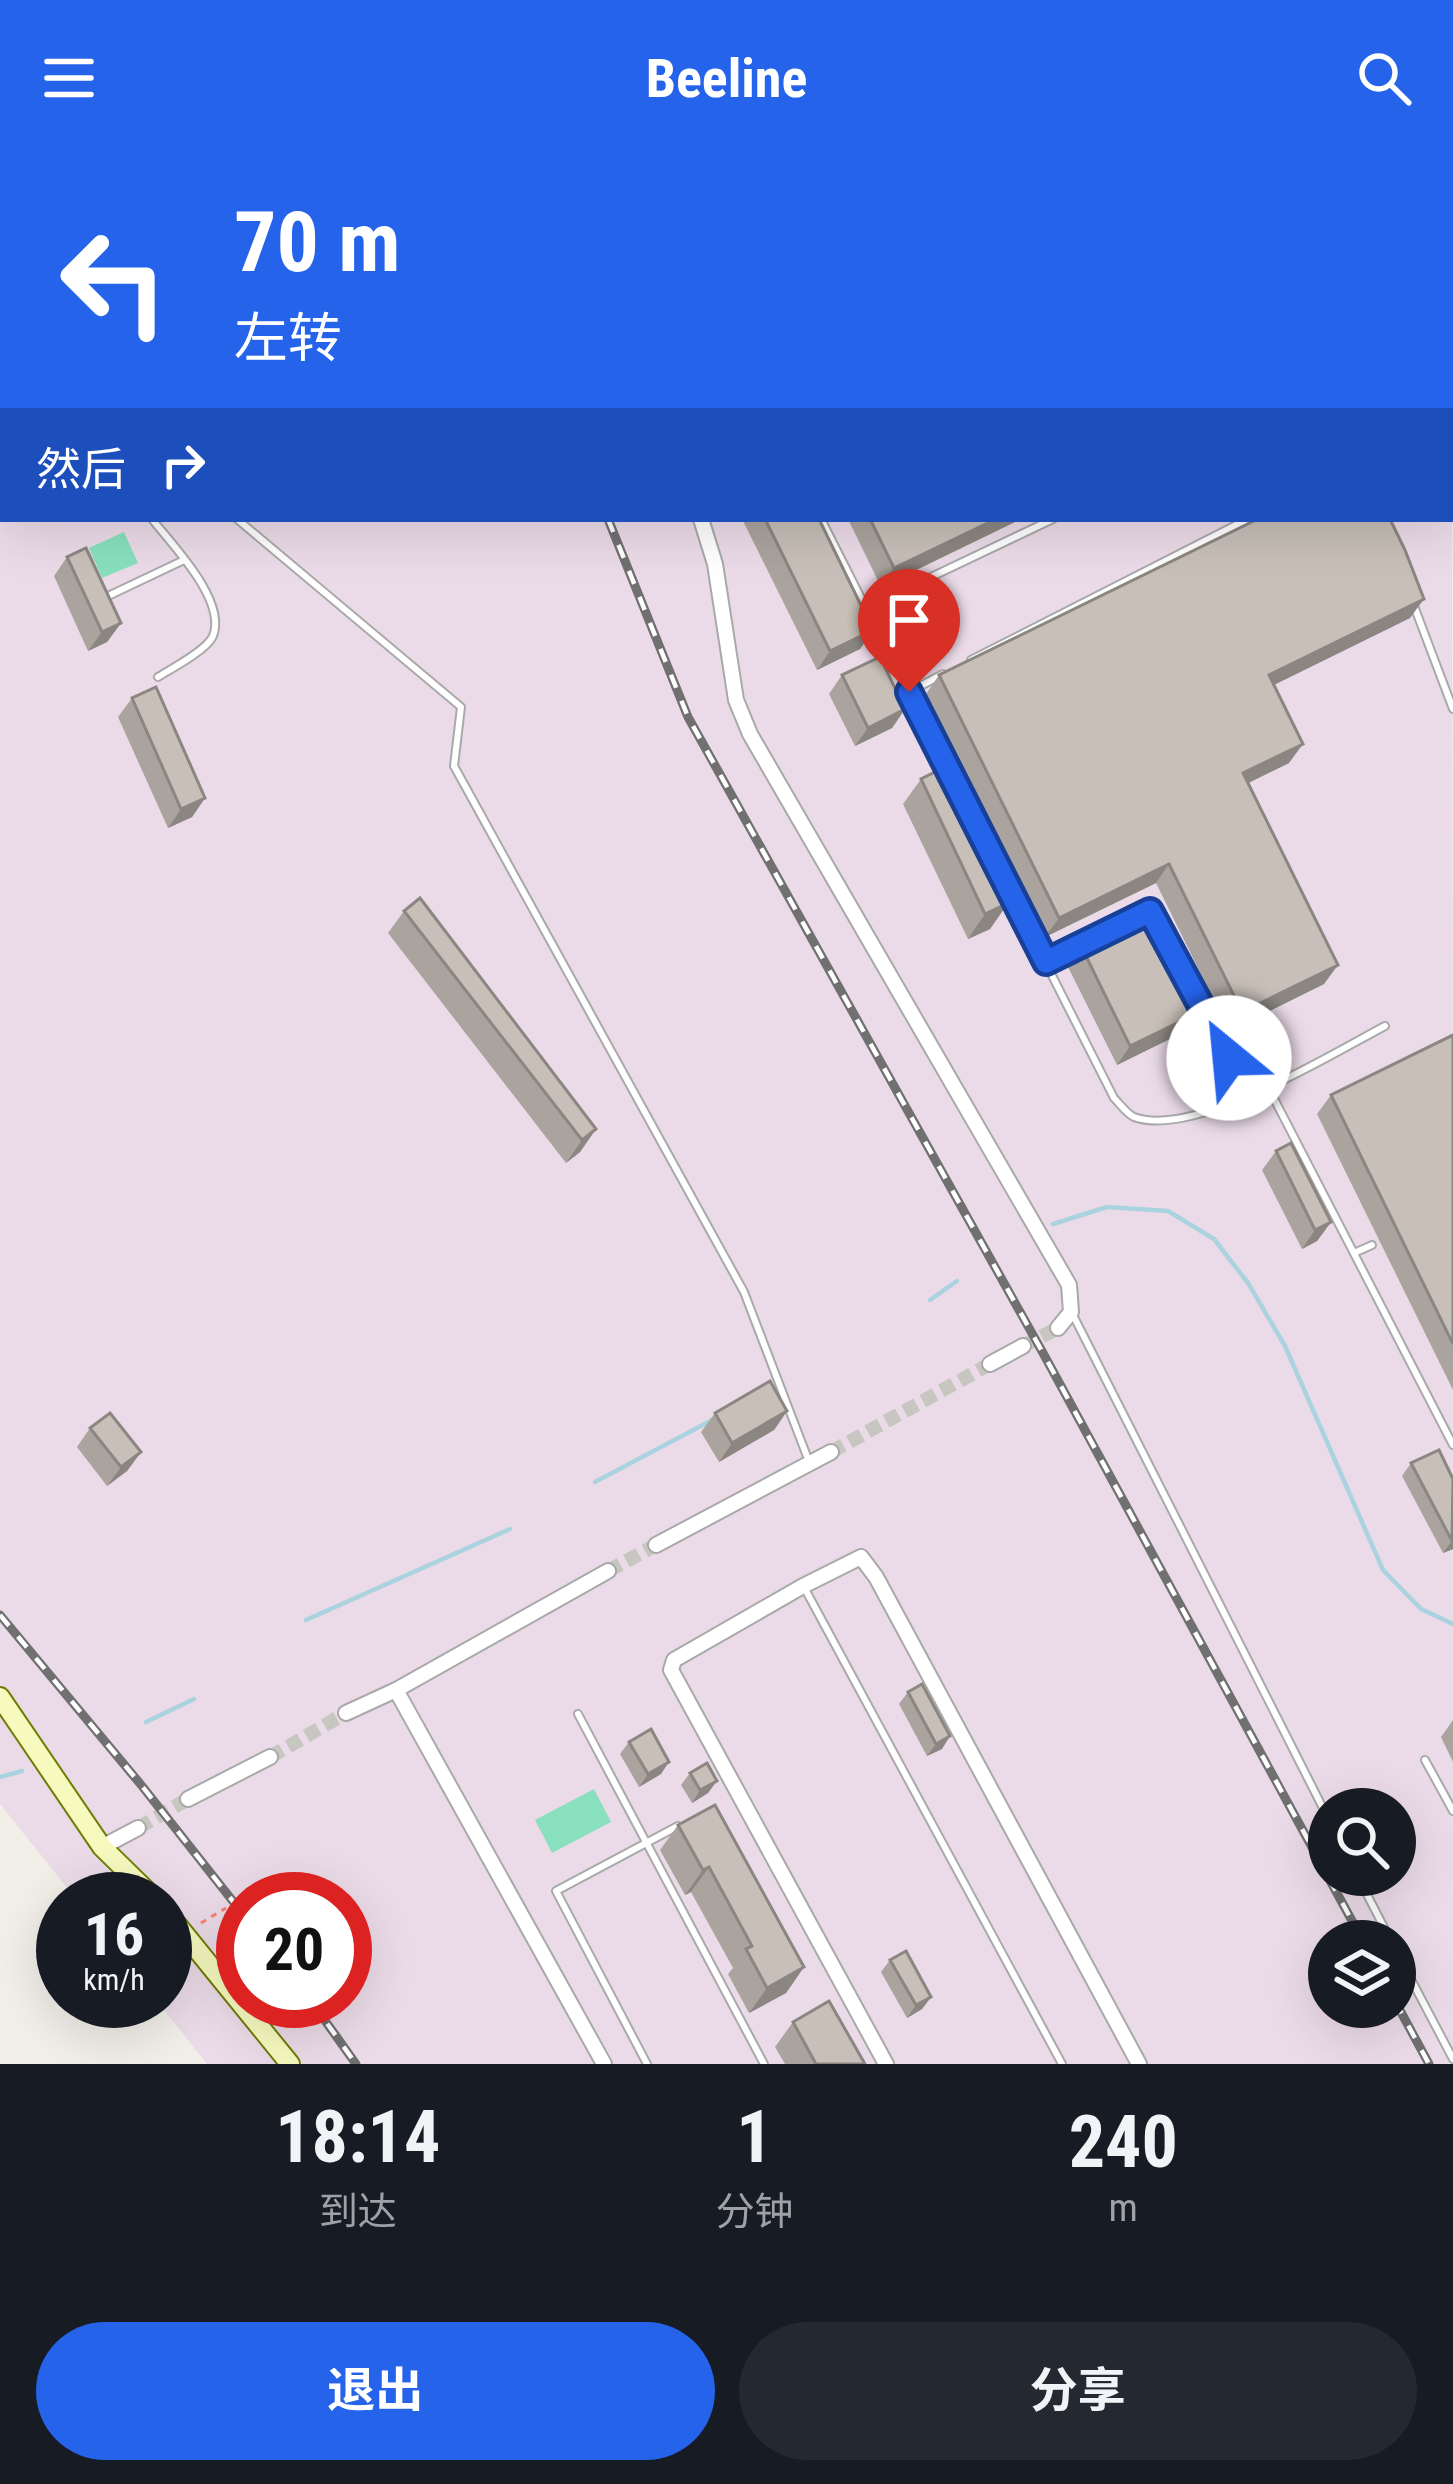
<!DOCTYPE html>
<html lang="zh">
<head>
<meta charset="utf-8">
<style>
  body { margin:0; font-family:"Roboto Condensed","Noto Sans SC",sans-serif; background:#242831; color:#f1f3f6; height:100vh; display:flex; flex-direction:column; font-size:45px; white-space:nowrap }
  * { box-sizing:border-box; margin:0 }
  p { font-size:39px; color:#9ea1a6 }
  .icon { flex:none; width:66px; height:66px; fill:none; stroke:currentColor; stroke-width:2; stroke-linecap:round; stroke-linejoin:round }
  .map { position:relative; height:1908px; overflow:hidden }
  .side { display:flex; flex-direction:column; background:#171b24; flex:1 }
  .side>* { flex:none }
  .banner { position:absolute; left:0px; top:0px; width:1455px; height:366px; box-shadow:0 12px 48px #0002; background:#2563eb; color:#fff; overflow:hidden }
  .tools { position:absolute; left:1308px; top:1632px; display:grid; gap:24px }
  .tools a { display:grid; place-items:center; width:108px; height:108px; border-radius:50%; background:#171b24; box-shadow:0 12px 48px #0002; font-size:60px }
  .speed { position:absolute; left:36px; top:1716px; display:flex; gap:24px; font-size:60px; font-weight:700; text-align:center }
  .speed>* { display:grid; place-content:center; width:156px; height:156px; border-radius:50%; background:#171b24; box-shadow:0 12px 48px #0002; line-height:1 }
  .speed small { font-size:30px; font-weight:400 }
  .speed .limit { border:18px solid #d22; background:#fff; color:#111 }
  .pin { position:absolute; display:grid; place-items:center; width:102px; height:102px; color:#fff; margin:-123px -51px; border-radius:50% 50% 50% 0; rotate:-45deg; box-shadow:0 0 12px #0007 }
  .pin .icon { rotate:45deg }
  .me { position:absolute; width:132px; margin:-66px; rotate:332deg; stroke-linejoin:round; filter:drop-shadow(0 0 9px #0008) }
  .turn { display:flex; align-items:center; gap:42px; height:252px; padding:0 36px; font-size:54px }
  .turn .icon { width:156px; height:156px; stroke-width:2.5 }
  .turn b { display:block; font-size:84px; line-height:102px }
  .then { display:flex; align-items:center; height:114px; padding:0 36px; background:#0003; gap:24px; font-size:45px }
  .eta { display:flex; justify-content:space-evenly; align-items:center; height:204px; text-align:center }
  .eta b { font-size:72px; font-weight:700; line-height:84px }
  .action { display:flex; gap:24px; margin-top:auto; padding:24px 36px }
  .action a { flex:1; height:138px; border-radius:72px; background:#2563eb; color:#fff; font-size:48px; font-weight:700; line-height:138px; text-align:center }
  .action a+a { background:#242831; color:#f1f3f6 }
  header { display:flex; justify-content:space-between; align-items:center; height:156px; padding:0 36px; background:#2563eb; color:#fff; font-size:54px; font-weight:700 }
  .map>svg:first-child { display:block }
</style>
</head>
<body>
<header><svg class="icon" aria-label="menu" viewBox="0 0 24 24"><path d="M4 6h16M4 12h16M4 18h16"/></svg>Beeline<svg class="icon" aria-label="search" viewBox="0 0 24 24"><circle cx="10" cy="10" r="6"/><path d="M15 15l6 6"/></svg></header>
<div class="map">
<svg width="1453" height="1908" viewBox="0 0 1453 1908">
  <rect width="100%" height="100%" fill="#f2efe9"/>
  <path fill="#ebdbe8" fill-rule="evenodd" d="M 0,0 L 1338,0 L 1339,3 L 3,3 L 3,363 L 1452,363 L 1452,302 L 1453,1908 L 207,1908 L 157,1845 L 165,1845 L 165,1743 L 76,1743 L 0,1648 ZM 1329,1653 L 1395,1653 L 1395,1719 L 1329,1719 ZM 243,1743 L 345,1743 L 345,1845 L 243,1845 ZM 1329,1785 L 1395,1785 L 1395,1851 L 1329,1851 Z"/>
  <g fill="#88e0be">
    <polygon points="124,376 138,407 102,422 89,392"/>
    <polygon points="594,1633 611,1666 552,1697 535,1664"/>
  </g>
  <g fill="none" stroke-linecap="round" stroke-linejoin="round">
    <g stroke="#aad3df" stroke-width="4.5">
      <polyline points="1317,0 1318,3"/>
      <polyline points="1452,361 1453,364"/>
      <polyline points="1053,1068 1107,1051 1168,1055 1214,1083 1248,1127 1285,1190 1383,1414 1421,1453 1453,1468"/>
      <polyline points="930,1144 957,1125"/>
      <polyline points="595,1326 714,1263"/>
      <polyline points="306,1464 510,1373"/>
      <polyline points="146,1566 194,1543"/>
      <polyline points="0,1621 22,1615"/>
    </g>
    <g stroke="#c8c6c1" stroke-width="14" stroke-dasharray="14 7" stroke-linecap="butt">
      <polyline points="1023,1190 1058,1172"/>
      <polyline points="831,1296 990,1208"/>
      <polyline points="608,1415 656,1389"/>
      <polyline points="270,1601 346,1557"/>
      <polyline points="138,1672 188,1643"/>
    </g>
    <defs>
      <g id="lane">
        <polyline points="637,0 638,3"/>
        <polyline points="1238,0 1239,3"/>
        <polyline points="710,3 717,0"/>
        <polyline points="0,77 3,75"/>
        <polyline points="0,108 3,111"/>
        <polyline points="0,171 3,174"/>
        <path d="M 152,363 C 172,389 227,444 213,480 C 207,494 171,513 158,521"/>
        <polyline points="237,363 461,551 454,610 744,1136 808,1303"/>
        <path d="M 821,363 L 1114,942 C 1120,948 1127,958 1134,961 C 1194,983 1330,899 1385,870"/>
        <polyline points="106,441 184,404"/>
        <polyline points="1414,450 1453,553"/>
        <polyline points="866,452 1053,363"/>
        <polyline points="971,504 1248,363"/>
        <polyline points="909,536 943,518"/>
        <polyline points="1046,806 1150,755 1154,762"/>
        <polyline points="1202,853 1249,939"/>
        <polyline points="1268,931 1453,1289"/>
        <polyline points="1354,1097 1372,1089"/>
        <polyline points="1073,1159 1329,1664"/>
        <polyline points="805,1433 1062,1908"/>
        <polyline points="578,1558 764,1908"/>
        <polyline points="1425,1604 1453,1655"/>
        <polyline points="1357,1719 1391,1785"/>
        <polyline points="1395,1793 1453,1903"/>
        <polyline points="647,1908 556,1735 678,1670"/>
      </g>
      <g id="street">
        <polyline points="550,0 552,3"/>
        <polyline points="701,363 715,408 736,544 750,578 1069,1129 1071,1156 1058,1172"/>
        <polyline points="990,1208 1023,1190"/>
        <polyline points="656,1389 831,1296"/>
        <polyline points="396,1534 604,1908"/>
        <polyline points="346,1557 396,1534 608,1415"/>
        <polyline points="188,1643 270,1601"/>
        <polyline points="102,1691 138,1672"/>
        <polyline points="886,1908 671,1514 674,1504 803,1430 861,1401 876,1421 1139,1908"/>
      </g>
      <g id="secondary">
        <polyline points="0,1541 102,1691 155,1743"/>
        <polyline points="165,1754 290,1908"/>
      </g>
      <g id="highway">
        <polyline points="1387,0 1389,3"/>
        <polyline points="1417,0 1418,3"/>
        <polyline points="1452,93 1453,95"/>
        <polyline points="1452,172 1453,174"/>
      </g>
    </defs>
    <use href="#lane" stroke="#a9a9a9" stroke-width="10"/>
    <use href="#street" stroke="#a9a9a9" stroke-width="18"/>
    <use href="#secondary" stroke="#707d05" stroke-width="22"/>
    <use href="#highway" stroke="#dc2a67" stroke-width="28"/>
    <polyline stroke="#fa8072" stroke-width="3" stroke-dasharray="6 6" stroke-linecap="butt" points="201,1767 226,1752"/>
    <use href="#lane" stroke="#fff" stroke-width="6"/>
    <use href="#street" stroke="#fff" stroke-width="14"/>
    <use href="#secondary" stroke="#f7fabf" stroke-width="18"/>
    <use href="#highway" stroke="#e892a2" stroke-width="24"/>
    <defs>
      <g id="rail">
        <polyline points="457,0 458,3"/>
        <polyline points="608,363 688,561 1043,1197 1363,1785"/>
        <polyline points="0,1459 142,1630 243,1758"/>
        <polyline points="311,1845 356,1908"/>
        <polyline points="1395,1845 1429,1908"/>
      </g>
    </defs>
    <use href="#rail" stroke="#707070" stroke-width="9"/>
    <use href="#rail" stroke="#fff" stroke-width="4.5" stroke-dasharray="14" stroke-linecap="butt"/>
  </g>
  <g fill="#aba49e">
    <polygon points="742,363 819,363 873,474 860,493 817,514"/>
    <polygon points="848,363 1021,363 881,431"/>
    <polygon points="67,401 121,467 107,486 88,495 54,420"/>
    <polygon points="1410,462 1274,529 1289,607 1248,627 1324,828 1229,875 1156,727 1045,781 926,538 939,519"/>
    <polygon points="842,519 905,553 892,572 855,590 829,538"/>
    <polygon points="132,542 205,642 192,661 168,672 118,561"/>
    <polygon points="921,623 1008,747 990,773 968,783 903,648"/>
    <polygon points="404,755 596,973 580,996 566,1007 388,777"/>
    <polygon points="1082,792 1206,853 1192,872 1117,909 1068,811"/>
    <polygon points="1453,879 1453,1234 1317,958 1331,939"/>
    <polygon points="1276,995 1331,1066 1317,1085 1302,1093 1262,1014"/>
    <polygon points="787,1255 774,1274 719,1306 701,1276 715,1257"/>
    <polygon points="90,1272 141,1296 127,1315 107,1330 77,1291"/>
    <polygon points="1439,1294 1453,1393 1443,1397 1402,1320 1411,1307"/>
    <polygon points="908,1536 942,1593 927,1600 899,1548"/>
    <polygon points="1453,1564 1453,1606 1441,1581"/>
    <polygon points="629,1586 661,1618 639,1631 620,1598"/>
    <polygon points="690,1617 708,1637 692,1647 681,1629"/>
    <polygon points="678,1669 804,1811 786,1837 749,1857 728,1818 733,1812 691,1736 685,1739 660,1694"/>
    <polygon points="890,1804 931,1841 922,1853 907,1862 881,1816"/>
    <polygon points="793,1866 865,1908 785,1908 775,1891"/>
  </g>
  <g fill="#8b8681">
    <polygon points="996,363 1021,363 881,431 894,412"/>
    <polygon points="1424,443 1410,462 1255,538 1269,519"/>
    <polygon points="121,467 107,486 88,495 102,476"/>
    <polygon points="873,474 860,493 817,514 830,495"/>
    <polygon points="905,553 892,572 855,590 868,572"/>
    <polygon points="1303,588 1289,607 1230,636 1243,617"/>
    <polygon points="205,642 192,661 168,672 181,653"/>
    <polygon points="1169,708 1156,727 1045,781 1059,762"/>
    <polygon points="1008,747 990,773 968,783 985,758"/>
    <polygon points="1338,809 1324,828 1229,875 1242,856"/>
    <polygon points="1206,853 1192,872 1117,909 1130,890"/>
    <polygon points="596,973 580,996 566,1007 582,984"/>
    <polygon points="1331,1066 1317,1085 1302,1093 1315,1074"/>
    <polygon points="787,1255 774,1274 719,1306 732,1287"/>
    <polygon points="141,1296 127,1315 107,1330 121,1311"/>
    <polygon points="1453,1384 1453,1393 1443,1397 1452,1385"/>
    <polygon points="950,1580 942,1593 927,1600 936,1588"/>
    <polygon points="669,1606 661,1618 639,1631 648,1618"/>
    <polygon points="717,1625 708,1637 692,1647 700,1634"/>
    <polygon points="709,1711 691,1736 685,1739 703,1714"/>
    <polygon points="804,1811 786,1837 749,1857 767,1832"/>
    <polygon points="931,1841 922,1853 907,1862 916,1849"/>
  </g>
  <g fill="#c7bfb8" stroke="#8b8681" stroke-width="3">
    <polygon points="0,0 15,0 11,3 3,3 3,10 0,12"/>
    <polygon points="760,0 1162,0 1164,3 754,3"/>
    <polygon points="765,363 819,363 873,474 830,495"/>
    <polygon points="870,363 996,363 894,412"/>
    <polygon points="1258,363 1390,363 1405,394 1424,443 1269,519 1303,588 1243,617 1338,809 1242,856 1169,708 1059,762 939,519"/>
    <polygon points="86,392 121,467 102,476 67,401"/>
    <polygon points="880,501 905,553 868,572 842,519"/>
    <polygon points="156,531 205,642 181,653 132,542"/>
    <polygon points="943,612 1008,747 985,758 921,623"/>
    <polygon points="420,742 596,973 582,984 404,755"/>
    <polygon points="1157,755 1206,853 1130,890 1082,792"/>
    <polygon points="1453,879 1453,1188 1331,939"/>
    <polygon points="1291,987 1331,1066 1315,1074 1276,995"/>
    <polygon points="770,1225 787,1255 732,1287 715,1257"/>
    <polygon points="110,1257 141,1296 121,1311 90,1272"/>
    <polygon points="1439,1294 1453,1323 1452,1385 1411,1307"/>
    <polygon points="922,1528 950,1580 936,1588 908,1536"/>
    <polygon points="651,1573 669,1606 648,1618 629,1586"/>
    <polygon points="707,1607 717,1625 700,1634 690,1617"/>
    <polygon points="715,1649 804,1811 767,1832 746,1793 752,1790 709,1711 703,1714 678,1669"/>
    <polygon points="906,1795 931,1841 916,1849 890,1804"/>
    <polygon points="829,1845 865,1908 816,1908 793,1866"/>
  </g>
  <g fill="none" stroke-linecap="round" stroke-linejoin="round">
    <defs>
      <polyline id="route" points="909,536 1046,806 1150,755 1229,902"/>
    </defs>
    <use href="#route" stroke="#184099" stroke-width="30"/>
    <use href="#route" stroke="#2563eb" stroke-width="21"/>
  </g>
</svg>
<div class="tools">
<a><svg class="icon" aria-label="search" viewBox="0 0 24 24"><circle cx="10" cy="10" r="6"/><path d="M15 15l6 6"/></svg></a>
<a><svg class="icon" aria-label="layers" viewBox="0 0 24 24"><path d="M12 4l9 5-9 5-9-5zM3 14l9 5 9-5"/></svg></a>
</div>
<div class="speed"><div>16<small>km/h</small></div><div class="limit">20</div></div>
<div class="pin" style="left:909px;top:536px;background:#d93025"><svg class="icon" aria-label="arrive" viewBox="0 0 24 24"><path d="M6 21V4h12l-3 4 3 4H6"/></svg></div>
<svg class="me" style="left:1229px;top:902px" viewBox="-20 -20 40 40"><circle r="19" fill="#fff"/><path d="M0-13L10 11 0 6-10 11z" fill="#2563eb"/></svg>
<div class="banner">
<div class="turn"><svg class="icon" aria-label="left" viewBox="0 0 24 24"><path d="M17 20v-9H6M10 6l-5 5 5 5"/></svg><div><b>70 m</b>左转</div></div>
<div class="then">然后<svg class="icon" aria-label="right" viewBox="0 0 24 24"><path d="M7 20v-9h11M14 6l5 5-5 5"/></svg></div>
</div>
</div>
<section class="side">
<div class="eta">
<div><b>18:14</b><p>到达</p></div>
<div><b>1</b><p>分钟</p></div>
<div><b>240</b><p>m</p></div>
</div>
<div class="action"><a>退出</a><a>分享</a></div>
</section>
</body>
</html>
